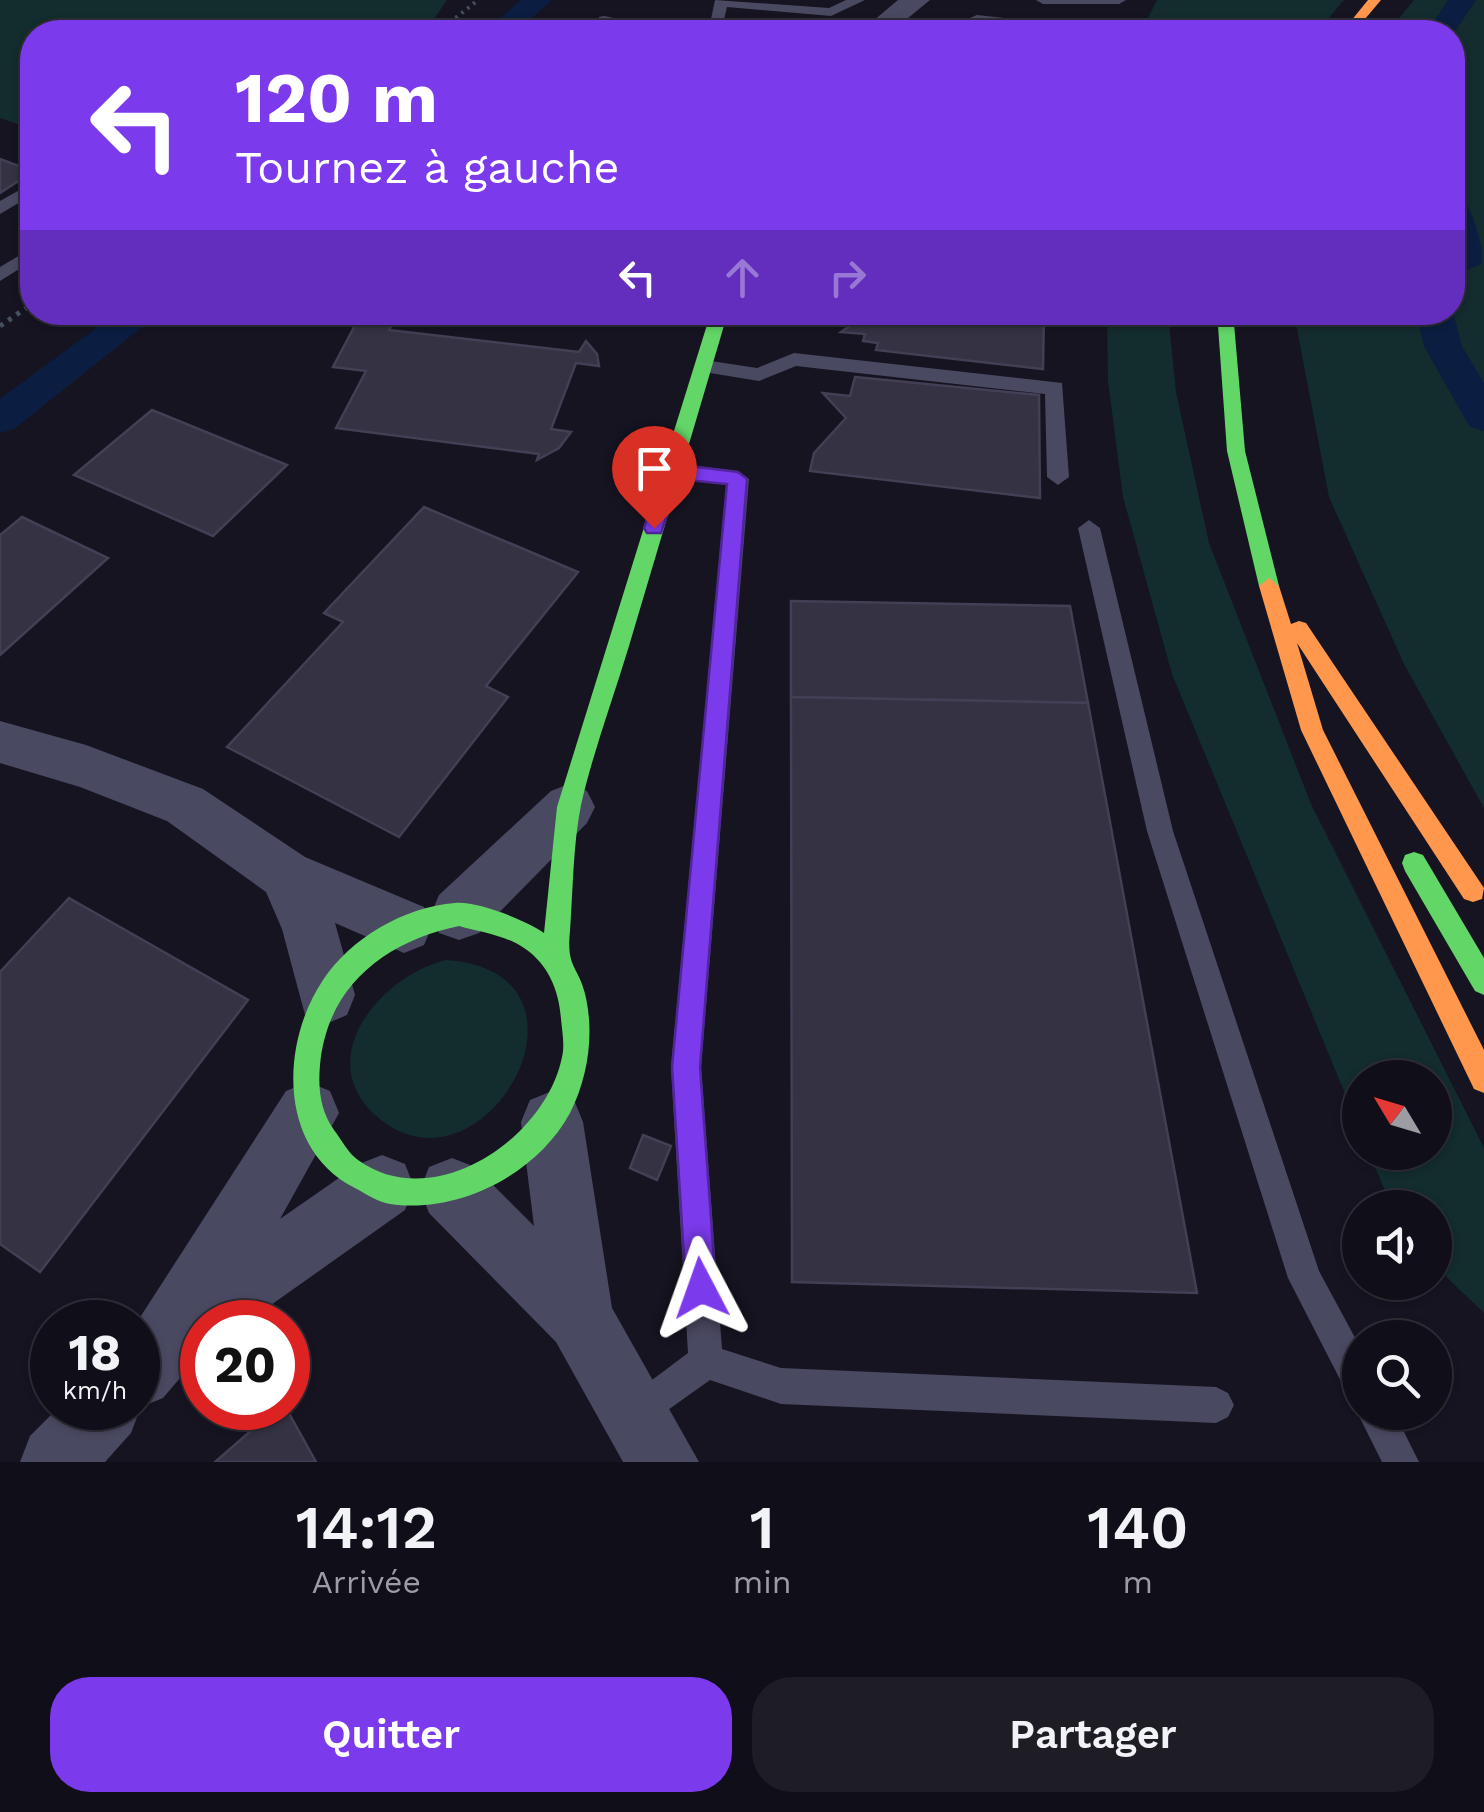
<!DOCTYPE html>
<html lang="fr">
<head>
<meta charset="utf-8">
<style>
  body { margin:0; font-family:"Work Sans",sans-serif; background:#1e1d26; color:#f1f3f6; height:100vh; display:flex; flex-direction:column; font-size:38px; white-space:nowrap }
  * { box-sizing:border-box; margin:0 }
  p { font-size:32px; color:#9c9ca2 }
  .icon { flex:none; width:55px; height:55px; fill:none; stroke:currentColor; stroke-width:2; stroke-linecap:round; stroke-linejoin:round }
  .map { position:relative; height:1462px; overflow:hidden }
  .side { display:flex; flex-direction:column; background:#100f19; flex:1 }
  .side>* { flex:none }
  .guide { position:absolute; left:20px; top:20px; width:1445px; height:305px; border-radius:40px; box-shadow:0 2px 8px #0004,0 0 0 2px #302f38; background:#7c3aed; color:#fff; overflow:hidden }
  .needle { width:65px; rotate:308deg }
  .controls { position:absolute; left:1342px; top:1060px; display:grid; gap:20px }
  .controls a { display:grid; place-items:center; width:110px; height:110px; border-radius:50%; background:#100f19; box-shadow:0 2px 8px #0004,0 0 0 2px #302f38; font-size:50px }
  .speed { position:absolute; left:30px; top:1300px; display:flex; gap:20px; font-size:50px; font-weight:700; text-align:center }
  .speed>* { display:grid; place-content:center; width:130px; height:130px; border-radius:50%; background:#100f19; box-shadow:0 2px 8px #0004,0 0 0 2px #302f38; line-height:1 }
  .speed small { font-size:25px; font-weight:400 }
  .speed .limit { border:15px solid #d22; background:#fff; color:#111 }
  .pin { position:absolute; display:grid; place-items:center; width:85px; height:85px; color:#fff; margin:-102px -42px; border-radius:50% 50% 50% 0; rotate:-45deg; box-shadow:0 0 10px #0007 }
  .pin .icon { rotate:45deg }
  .me { position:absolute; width:110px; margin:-55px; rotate:356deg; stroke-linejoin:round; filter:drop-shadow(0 0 8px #0008) }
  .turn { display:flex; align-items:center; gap:35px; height:210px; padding:0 50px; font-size:45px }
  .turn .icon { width:130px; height:130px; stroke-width:2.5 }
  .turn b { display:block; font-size:70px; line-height:85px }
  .lanes { display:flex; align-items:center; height:95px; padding:0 50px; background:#0003; justify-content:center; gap:50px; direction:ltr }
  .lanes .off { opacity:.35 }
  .eta { display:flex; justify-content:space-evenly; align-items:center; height:170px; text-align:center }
  .eta b { font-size:60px; font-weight:600; line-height:70px }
  .action { display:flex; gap:20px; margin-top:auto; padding:20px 50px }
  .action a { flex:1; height:115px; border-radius:40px; background:#7c3aed; color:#fff; font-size:40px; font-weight:600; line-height:115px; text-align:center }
  .action a+a { background:#1e1d26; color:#f1f3f6 }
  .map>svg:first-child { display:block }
</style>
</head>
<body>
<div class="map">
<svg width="1484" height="1462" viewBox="0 0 1484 1462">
  <rect width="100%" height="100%" fill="#161421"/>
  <g fill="#132c2d">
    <polygon points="0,0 447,0 432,22 418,32 32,32 32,129 0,118"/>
    <polygon points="1157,0 1344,0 1317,32 1147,32 1148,18"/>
    <polygon points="1414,0 1484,0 1484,808 1404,664 1329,497 1294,313 1452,312 1452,32 1388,32"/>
    <polygon points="1107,313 1168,313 1176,392 1209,543 1311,804 1484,1148 1484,1313 1435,1266 1435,1208 1392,1207 1369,1153 1435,1152 1435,1078 1360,1078 1360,1130 1172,674 1123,497 1108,381"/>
    <path d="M 446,960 C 619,972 480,1215 373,1113 C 313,1055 383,975 446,960 Z"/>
  </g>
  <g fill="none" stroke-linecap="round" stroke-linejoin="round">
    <g fill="#0b1e41" fill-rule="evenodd">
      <polygon points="521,0 552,0 516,32 485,32"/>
      <polygon points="1448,0 1476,0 1452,36 1452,32 1427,32"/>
      <path d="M 1452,197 L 1464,200 C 1474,215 1484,247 1481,264 L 1452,276 Z"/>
      <polygon points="118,312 161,312 14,429 0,433 0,399"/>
      <polygon points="1416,312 1453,312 1462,346 1484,383 1484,431 1470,427 1464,417 1424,346"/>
    </g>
  </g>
  <g fill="#343243" stroke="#433f54" stroke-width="2.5">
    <polygon points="0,159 32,171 32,172 0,193"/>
    <polygon points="362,312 398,312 389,330 579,352 586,341 597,354 599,366 576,363 551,429 571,432 559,448 537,460 539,454 336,428 366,371 333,367"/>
    <polygon points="862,312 1044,312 1043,369 876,350 878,343 863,341 865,334 841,332 864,316"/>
    <polygon points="855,377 1039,395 1040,498 810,471 814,453 846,418 823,393 850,396"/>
    <polygon points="152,410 287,465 213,536 74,475"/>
    <polygon points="424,507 578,572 486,686 508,697 399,837 227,747 343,622 324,613"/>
    <polygon points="22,517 108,558 0,655 0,535"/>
    <polygon points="791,601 1070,606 1088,703 791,697"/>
    <polygon points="791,697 1088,703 1197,1293 792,1282"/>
    <polygon points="69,898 248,1000 40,1272 0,1244 0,972"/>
    <polygon points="643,1135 671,1146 657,1180 630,1168"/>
    <polygon points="277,1408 286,1408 316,1462 215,1462"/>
  </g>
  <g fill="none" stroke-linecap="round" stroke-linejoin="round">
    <polyline stroke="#44505f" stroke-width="4" stroke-dasharray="2.5 5" stroke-linecap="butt" points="438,32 478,0"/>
    <polyline stroke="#44505f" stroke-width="5" stroke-dasharray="4 6" stroke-linecap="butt" points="0,326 32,304"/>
    <g fill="#4a4962" fill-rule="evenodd">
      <polygon points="715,0 829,8 846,0 865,0 831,16 727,7 723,24 711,32 695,32 711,19"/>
      <polygon points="1036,0 1126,0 1119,4 1043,4"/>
      <path d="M 977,15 L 1093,28 L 1100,32 C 1061,35 1021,23 982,24 C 966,24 953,33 936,32 Z"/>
      <polygon points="604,16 664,28 671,32 645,32 599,23 599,17"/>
      <polygon points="32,183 32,195 0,214 0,201"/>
      <polygon points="32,248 32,261 0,281 0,267"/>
      <polygon points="794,353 1062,383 1069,477 1058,485 1047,477 1045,394 796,366 759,381 704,372 694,366 704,360 757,368"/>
      <polygon points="672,463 738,471 749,479 701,1067 722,1349 781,1368 1216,1387 1228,1393 1234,1405 1228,1417 1216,1423 781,1404 710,1380 637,1432 624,1427 619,1414 624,1401 688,1353 671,1067 727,485 665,476 665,466"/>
      <polygon points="1089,520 1100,528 1173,831 1319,1271 1360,1347 1360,1400 1348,1395 1288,1278 1147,831 1078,528"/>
      <polygon points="1360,1405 1360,1412 1394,1412 1419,1462 1382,1462 1357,1412"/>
    </g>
    <g fill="#4a4962" fill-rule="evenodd">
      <polygon points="898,0 930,0 891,32 860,32"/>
      <polygon points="0,721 86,745 203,789 305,857 424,907 432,926 424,945 404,953 335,923 355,995 347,1015 326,1024 305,1015 282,929 266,892 167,821 80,787 0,763"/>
      <polygon points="569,784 587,791 595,807 587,823 479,933 459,940 439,933 431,914 439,895 551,791"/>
      <polygon points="308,1082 330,1091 339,1113 280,1219 359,1164 382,1155 405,1164 414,1187 405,1210 247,1322 202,1322 202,1351 198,1357 163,1398 141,1407 131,1433 105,1462 20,1462 30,1436 58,1408 138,1408 137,1322 286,1091"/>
      <polygon points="552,1091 574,1100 583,1122 612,1308 699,1462 623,1462 556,1342 429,1213 420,1190 429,1167 452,1158 475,1167 534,1226 521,1122 530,1100"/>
    </g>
    <g fill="#63d668" fill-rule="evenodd">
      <path d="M 711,312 L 728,312 C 695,424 662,535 629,646 C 613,699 593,752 581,805 C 573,845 573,890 570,931 C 566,970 579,965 586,998 C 594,1035 588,1078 570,1113 C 537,1174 459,1214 390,1204 C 378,1202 366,1194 355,1188 C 278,1150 280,1044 323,980 C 351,938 404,907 455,903 C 478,901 525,920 544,933 L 557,807 ZM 459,926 C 480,932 505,935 524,948 C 548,964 559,990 561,1019 C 562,1031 565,1045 562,1057 C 546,1138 434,1215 358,1160 C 348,1153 341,1139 334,1130 C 320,1110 318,1088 320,1065 C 327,986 386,941 459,926 Z"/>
      <polygon points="1217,312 1233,312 1245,451 1279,586 1269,594 1259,586 1227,451"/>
      <polygon points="1414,852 1423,855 1484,958 1484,995 1475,991 1405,871 1402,863 1405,855"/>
    </g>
    <g fill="#ff974d" fill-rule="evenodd">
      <polygon points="1368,0 1381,0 1354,32 1342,32"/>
      <polygon points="1269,578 1279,586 1291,624 1299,621 1306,623 1484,888 1482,899 1473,902 1464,899 1297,643 1323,730 1484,1050 1484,1093 1474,1089 1301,730 1259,586"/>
    </g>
  </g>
  <polygon fill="#7c3aed" stroke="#51269a" stroke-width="2.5" points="672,464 738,472 747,479 700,1067 716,1288 712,1299 701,1303 690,1299 686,1288 672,1067 727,484 679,479 661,533 647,533 644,528 662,471"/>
</svg>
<div class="controls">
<a><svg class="needle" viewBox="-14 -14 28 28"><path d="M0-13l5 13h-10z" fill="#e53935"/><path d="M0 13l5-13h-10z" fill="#9c9ca2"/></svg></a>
<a><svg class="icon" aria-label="sound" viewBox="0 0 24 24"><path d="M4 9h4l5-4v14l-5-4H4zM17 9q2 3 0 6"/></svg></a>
<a><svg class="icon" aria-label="search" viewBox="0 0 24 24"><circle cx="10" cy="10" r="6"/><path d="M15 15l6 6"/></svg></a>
</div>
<div class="speed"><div>18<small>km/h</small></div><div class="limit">20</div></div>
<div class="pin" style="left:654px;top:528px;background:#d93025"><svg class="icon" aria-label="arrive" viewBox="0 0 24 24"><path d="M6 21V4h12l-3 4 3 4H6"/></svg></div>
<svg class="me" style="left:701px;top:1288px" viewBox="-20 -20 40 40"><path d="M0-17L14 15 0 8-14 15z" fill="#7c3aed" stroke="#fff" stroke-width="4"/></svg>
<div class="guide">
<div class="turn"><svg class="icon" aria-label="left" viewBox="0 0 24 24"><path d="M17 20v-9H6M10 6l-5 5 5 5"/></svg><div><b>120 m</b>Tournez à gauche</div></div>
<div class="lanes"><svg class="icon" aria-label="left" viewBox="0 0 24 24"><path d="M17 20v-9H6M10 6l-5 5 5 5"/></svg><svg class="icon off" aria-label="ahead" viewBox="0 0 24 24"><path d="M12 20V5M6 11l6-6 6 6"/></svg><svg class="icon off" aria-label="right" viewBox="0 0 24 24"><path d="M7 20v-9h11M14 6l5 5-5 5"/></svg></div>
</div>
</div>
<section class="side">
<div class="eta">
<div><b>14:12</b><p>Arrivée</p></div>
<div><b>1</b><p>min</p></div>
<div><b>140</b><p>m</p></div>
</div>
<div class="action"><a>Quitter</a><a>Partager</a></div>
</section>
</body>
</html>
